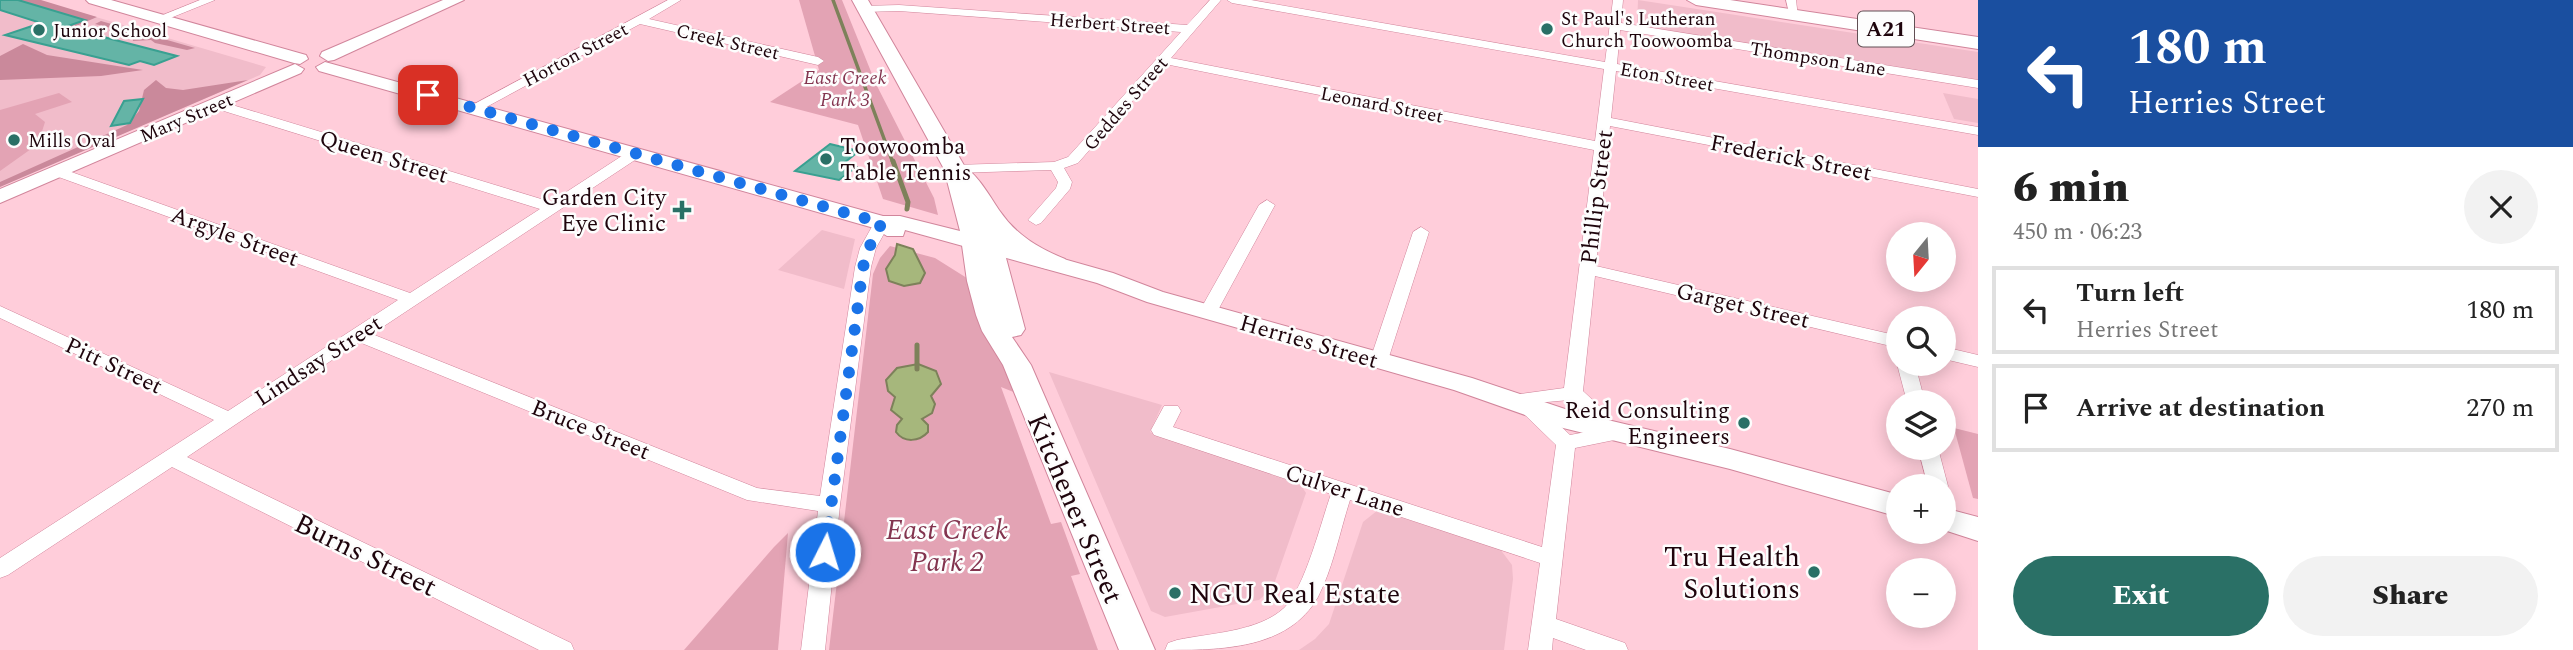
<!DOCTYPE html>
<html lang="en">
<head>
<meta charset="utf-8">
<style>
  body { margin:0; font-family:Spectral,serif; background:#f2f2f2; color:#222; height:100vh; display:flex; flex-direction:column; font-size:26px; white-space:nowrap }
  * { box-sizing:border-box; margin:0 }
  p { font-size:23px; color:#767676 }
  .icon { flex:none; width:38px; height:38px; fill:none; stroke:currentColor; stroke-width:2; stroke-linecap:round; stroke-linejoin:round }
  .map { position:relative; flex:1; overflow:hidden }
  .sheet { display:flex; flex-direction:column; background:#fff; width:595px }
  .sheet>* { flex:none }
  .banner { background:#1a4fa0; color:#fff; overflow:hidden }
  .needle { width:46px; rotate:198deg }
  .buttons { position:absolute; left:1886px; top:222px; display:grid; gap:14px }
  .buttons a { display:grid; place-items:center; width:70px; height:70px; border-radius:50%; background:#fff; box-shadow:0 4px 18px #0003; font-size:35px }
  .pin { position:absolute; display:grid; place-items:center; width:60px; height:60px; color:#fff; margin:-30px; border-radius:14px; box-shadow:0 4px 10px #0006 }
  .me { position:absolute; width:77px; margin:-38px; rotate:5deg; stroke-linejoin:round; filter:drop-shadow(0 0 5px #0008) }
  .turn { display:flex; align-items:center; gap:24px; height:147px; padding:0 35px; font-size:32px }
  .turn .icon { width:91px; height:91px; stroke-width:2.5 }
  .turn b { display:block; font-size:49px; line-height:60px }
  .round { display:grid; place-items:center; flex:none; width:74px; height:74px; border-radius:37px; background:#f2f2f2 }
  .head { display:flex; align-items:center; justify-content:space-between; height:119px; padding:0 35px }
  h1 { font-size:42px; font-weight:800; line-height:52px }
  .primary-button { display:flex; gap:14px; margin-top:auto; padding:14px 35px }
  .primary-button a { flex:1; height:80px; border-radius:42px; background:#2a7066; color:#fff; font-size:28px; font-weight:800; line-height:80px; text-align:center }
  .primary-button a+a { background:#f2f2f2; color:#222 }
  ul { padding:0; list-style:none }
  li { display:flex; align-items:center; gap:21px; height:88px; margin:0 14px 10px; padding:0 21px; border:4px solid #e0e0e0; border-radius:0px }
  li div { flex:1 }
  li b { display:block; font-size:26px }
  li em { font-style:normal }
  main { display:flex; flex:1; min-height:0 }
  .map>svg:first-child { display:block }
</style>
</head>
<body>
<main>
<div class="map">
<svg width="1978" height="650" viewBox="0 0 1978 650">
  <rect width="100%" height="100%" fill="#ffcdda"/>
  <g fill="#f1bcca">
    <polygon points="0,0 38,0 266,67 260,75 0,186"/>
    <polygon points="1638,0 1978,52 1978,80 1637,27"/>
    <polygon points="1943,93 1978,99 1978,123 1954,119"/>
    <polygon points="822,230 855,239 844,289 778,270"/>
    <polygon points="1049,372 1162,405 1150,432 1300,484 1306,493 1273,587 1259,600 1165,617 1151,611"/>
    <polygon points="1378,510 1500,549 1512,565 1513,579 1504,650 1299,650 1315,639 1329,624 1363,522"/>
  </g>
  <g fill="#e3a3b4">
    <polygon points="799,0 842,0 876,84 934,198 938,215 883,199 858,125 770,102 819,70"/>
    <polygon points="59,93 72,102 35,114 45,122 38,144 0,171 0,110"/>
    <polygon points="890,246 935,258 970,280 989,334 1016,393 1001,387 1051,524 1061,522 1080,574 1071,576 1098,650 829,650 873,274 880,258"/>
    <polygon points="1954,428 1978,434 1978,499 1973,498"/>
    <polygon points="788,533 778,650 684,650 774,547"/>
  </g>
  <g fill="#ca899b">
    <polygon points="18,0 41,0 97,17 60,33 35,38 84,20"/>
    <polygon points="101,21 195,48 187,50 155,43 151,40 133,41 132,35 120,36 111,28 95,24"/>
    <polygon points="23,44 47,55 143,70 101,76 0,80 0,56"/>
    <polygon points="156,80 166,88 183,90 248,80 0,187 0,182 127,125 139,111 144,90"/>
  </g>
  <g fill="#a6b77c" stroke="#7d815a" stroke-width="2">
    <polygon points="897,244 913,249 925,273 920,283 904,286 889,281 886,269 895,255"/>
    <path d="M 918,364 L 936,371 L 941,384 L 931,396 L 935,404 L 932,413 L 922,419 L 928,425 L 928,432 C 919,442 904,443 896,432 L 897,425 L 902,419 L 891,410 L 895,397 L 888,391 L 886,380 L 897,368 Z"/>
  </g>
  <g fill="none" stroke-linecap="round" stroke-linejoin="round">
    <polyline stroke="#7d815a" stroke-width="3.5" points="833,0 893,163"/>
    <g stroke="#7d815a" stroke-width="5">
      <polyline points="893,161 908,202 907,209"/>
      <polyline points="917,345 917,369"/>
    </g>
  </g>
  <g fill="#64b4a6" stroke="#39a091" stroke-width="2">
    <polygon points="0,0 18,0 85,20 65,27 177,56 154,65 140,61 129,65 5,35 41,23 0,10"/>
    <polygon points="143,99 130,123 111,126 124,101"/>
    <polygon points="830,144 859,151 844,163 856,167 839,180 795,171"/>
  </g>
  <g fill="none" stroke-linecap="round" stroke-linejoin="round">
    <defs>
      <g id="minor">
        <polygon points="200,0 215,0 163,21 153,19"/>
        <polygon points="668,0 681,0 649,19 818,57 824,61 818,65 640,24 479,111 469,111 467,108"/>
        <path d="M 1210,0 L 1221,0 L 1171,58 L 1595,141 L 1604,69 L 1232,3 L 1227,0 L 1251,0 L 1605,62 L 1613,0 L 1623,0 L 1621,23 L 1978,80 L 1978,88 L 1620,30 L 1617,64 L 1978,127 L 1978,135 L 1616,71 L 1611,118 L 1978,189 L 1978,197 L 1610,126 L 1596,266 L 1899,336 L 1899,348 L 1595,276 L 1583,391 L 1611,417 L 1608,422 L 1594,422 L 1569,400 L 1536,403 L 1570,435 L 1617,426 L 1624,428 L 1627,433 L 1624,438 L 1575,448 L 1556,619 L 1625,643 L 1628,650 L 1586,650 L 1553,638 L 1552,650 L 1528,650 L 1540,563 L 1350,500 C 1340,531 1333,568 1318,597 C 1288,650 1220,650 1165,650 L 1168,643 L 1177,640 C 1210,633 1258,632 1284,608 C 1305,588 1321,522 1331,494 L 1154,435 L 1151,430 L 1164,406 L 1178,406 L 1181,411 L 1173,427 L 1542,547 L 1556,445 L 1523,413 L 1520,408 L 1523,403 L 1518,398 L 1520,394 L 1564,388 L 1594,150 L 1165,64 L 1078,163 L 1064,168 L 1072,182 L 1070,189 L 1041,223 L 1036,225 L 1028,220 L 1056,188 L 1058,182 L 1051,170 L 955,173 L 948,169 L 955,165 L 1054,162 L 1068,157 L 1181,32 L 899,11 L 863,12 L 857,9 L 863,6 L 899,5 L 1187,25 Z"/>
        <polygon points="1786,0 1796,0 1798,17 1790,17"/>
        <polygon points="216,100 551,202 631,150 641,150 641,156 372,334 757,488 820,496 855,267 860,248 874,223 877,220 887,220 890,223 876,248 871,267 840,505 825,650 801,650 818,511 747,500 359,342 187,457 571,643 574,650 539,650 172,467 8,575 0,578 0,558 214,420 0,318 0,306 228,411 398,300 53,175 51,172 53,169 63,169 410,293 540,209 211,107 211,101"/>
        <polygon points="1267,200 1275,205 1217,312 1208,317 1202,316 1199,312 1259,205"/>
        <polygon points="1421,227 1429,232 1388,360 1379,366 1373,364 1370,360 1413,232"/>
        <polygon points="1944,347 1978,355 1978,367 1944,359"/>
        <polygon points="1899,361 1899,364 1915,364 1925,402 1907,402 1897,364"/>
        <polygon points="1918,448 1938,448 1948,486 1945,491 1944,486 1928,486"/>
      </g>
      <g id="secondary">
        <polygon points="86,0 111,0 306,55 308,59 300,64 294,63 89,3"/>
        <polygon points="443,0 464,0 334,60 328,61 320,56 322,52"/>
        <polygon points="325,62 883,216 900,216 1000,241 1113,273 1163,292 1472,378 1574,412 1730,449 1899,495 1899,517 1730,469 1559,427 1454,390 1147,302 1097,283 905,230 903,236 887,236 874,228 319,71 316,67"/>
        <polygon points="295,64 304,69 301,73 0,203 0,189"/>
        <polygon points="1944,508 1978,517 1978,541 1944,530"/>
      </g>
      <path id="primary" d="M 852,0 L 868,0 L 965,167 C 979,177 989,195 999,210 C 1016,235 1038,248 1065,259 L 1068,264 L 1065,269 C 1044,274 1017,257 1002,243 L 1025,329 L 1021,335 L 1012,337 L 1031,365 L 1155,650 L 1119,650 L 1003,365 L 982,331 L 976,315 L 967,281 L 960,231 L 944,169 Z"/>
      <polygon id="trunk" points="1687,0 1730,0 1978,37 1978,49 1696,5"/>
    </defs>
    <use href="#minor" stroke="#d1859b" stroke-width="1"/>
    <use href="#secondary" stroke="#d1859b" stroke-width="2"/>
    <use href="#primary" stroke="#d1859b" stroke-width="2"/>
    <use href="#trunk" stroke="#d1859b" stroke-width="2"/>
    <use href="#minor" fill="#fff" fill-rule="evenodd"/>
    <use href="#secondary" fill="#fff" fill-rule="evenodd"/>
    <use href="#primary" fill="#fff" fill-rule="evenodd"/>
    <use href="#trunk" fill="#fff" fill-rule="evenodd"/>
  </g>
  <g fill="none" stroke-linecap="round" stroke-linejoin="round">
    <polyline stroke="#1a73e8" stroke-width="12" stroke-dasharray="0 21.6" points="428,95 882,223 873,237 863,267 825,552"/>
  </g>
  <g fill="#2a7066" stroke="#fdfdfd" stroke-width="2.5">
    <circle cx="1547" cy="29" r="7"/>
    <circle cx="39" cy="30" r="7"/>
    <circle cx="14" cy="140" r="7"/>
    <circle cx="826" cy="159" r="7"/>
    <path d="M678.5 199.5h7v7h7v7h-7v7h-7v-7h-7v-7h7z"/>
    <circle cx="1744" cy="423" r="7"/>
    <circle cx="1814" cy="572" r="7"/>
    <circle cx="1175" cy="593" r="7"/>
  </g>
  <g text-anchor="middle" stroke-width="5" stroke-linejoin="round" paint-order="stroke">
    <g font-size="19" fill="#1e040c" stroke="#fdfdfd" text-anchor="start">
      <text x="1561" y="25">St Paul's Lutheran<tspan x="1561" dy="22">Church Toowoomba</tspan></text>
      <text x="53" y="37">Junior School</text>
      <text x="28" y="147">Mills Oval</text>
    </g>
    <g font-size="19" fill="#1e040c" stroke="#fdfdfd">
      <text transform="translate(1110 23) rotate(4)" y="7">Herbert Street</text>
      <text transform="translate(728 41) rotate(13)" y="7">Creek Street</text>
      <text transform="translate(575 54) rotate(-28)" y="7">Horton Street</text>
      <text transform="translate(1818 58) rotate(9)" y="7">Thompson Lane</text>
      <text transform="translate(1667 76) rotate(10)" y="7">Eton Street</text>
      <text transform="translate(1125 103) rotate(-49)" y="7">Geddes Street</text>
      <text transform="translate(1382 104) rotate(11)" y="7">Leonard Street</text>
      <text transform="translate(186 117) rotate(-23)" y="7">Mary Street</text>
    </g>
    <g font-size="19" font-style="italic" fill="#83344f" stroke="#fdfdfd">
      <text x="845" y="84">East Creek<tspan x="845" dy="22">Park 3</tspan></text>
    </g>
    <rect fill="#fdfdfd" stroke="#614f54" stroke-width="2" x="1858" y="11.5" width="56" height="35" rx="5"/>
    <g font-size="21" font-weight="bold" fill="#1e040c">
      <text x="1886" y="36">A21</text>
    </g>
    <g font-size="23" fill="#1e040c" stroke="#fdfdfd" text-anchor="end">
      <text x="840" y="154" text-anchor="start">Toowoomba<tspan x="840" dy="26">Table Tennis</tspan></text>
      <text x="666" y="205">Garden City<tspan x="666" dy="26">Eye Clinic</tspan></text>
      <text x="1730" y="418">Reid Consulting<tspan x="1730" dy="26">Engineers</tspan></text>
    </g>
    <g font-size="23" fill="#1e040c" stroke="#fdfdfd">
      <text transform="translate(384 156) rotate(17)" y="8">Queen Street</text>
      <text transform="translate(1791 157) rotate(11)" y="8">Frederick Street</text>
      <text transform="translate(1596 197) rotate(-83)" y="8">Phillip Street</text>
      <text transform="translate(235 236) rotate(20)" y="8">Argyle Street</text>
      <text transform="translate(1743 305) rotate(13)" y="8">Garget Street</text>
      <text transform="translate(1309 341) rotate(16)" y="8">Herries Street</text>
      <text transform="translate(318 360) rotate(-33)" y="8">Lindsay Street</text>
      <text transform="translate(114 365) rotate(25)" y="8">Pitt Street</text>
      <text transform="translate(591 429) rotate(22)" y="8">Bruce Street</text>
      <text transform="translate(1345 490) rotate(18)" y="8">Culver Lane</text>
    </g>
    <g font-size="28" fill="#1e040c" stroke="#fdfdfd">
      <text transform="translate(1076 508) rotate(67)" y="10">Kitchener Street</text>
      <text transform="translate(366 554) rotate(26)" y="10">Burns Street</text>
    </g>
    <g font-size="28" font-style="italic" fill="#83344f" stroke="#fdfdfd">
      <text x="947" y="539">East Creek<tspan x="947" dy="32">Park 2</tspan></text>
    </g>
    <g font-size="28" fill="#1e040c" stroke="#fdfdfd" text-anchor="end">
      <text x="1800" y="566">Tru Health<tspan x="1800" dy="32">Solutions</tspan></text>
      <text x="1189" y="603" text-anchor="start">NGU Real Estate</text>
    </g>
  </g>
</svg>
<div class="buttons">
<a><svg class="needle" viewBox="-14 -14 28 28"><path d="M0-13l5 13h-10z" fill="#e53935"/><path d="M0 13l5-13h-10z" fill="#767676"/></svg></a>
<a><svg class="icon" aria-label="search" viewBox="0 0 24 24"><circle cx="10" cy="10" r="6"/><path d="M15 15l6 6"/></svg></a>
<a><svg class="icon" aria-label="layers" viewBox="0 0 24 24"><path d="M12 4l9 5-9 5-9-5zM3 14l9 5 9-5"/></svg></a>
<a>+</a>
<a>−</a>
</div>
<div class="pin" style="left:428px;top:95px;background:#d93025"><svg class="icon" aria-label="arrive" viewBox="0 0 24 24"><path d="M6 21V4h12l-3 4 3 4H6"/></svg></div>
<svg class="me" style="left:825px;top:552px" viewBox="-20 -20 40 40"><circle r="17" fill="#1a73e8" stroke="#fff" stroke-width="3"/><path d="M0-11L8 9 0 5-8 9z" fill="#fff"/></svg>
</div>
<section class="sheet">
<div class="banner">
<div class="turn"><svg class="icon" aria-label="left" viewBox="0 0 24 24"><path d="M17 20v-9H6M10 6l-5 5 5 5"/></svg><div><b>180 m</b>Herries Street</div></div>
</div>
<div class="head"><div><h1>6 min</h1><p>450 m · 06:23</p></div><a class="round"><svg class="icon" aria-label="close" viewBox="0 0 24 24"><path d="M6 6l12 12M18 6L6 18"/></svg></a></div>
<ul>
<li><svg class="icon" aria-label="left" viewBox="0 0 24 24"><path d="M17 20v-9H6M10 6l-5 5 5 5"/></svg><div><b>Turn left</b><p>Herries Street</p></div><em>180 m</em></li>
<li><svg class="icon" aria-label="arrive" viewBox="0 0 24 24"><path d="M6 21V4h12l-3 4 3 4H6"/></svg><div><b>Arrive at destination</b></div><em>270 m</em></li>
</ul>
<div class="primary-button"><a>Exit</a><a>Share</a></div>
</section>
</main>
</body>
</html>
